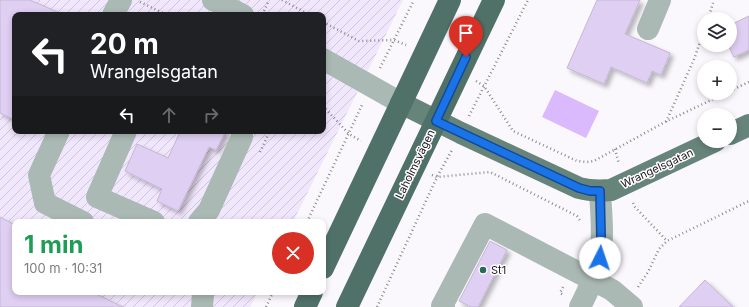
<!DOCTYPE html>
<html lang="en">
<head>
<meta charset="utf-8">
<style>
  body { margin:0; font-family:Inter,sans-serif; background:#f2f2f3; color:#2b2b33; height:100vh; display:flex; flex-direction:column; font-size:15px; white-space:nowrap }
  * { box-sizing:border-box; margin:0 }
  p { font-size:13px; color:#7c7c81 }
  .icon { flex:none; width:22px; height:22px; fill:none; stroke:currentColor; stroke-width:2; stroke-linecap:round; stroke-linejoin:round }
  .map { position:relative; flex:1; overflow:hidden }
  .details { position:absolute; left:12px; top:219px; width:314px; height:76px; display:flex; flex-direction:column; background:#fff; border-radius:8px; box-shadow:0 2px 6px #0003 }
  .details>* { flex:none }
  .top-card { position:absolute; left:12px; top:12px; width:314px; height:122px; border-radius:8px; box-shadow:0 2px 6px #0003; background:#202124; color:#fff; overflow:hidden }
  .controls { position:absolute; left:697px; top:12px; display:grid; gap:8px }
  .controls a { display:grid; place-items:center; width:40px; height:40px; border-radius:50%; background:#fff; box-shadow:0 2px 6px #0003; font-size:20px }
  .pin { position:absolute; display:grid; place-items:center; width:34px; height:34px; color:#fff; margin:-41px -17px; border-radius:50% 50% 50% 0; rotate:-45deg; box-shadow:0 0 4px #0007 }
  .pin .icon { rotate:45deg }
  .me { position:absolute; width:44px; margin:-22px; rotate:4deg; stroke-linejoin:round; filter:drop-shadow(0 0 3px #0008) }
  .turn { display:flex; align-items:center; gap:14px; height:84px; padding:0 12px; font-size:18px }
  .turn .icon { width:52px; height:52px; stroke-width:2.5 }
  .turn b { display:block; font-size:28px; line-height:34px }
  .lanes { display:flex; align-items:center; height:38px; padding:0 12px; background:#0003; justify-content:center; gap:20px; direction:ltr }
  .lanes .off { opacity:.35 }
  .round { display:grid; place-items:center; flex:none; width:42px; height:42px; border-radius:21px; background:#f2f2f3 }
  .summary { display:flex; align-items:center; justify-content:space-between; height:68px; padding:0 12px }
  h1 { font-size:24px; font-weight:700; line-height:30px; color:#1e9e55 }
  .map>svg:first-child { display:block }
</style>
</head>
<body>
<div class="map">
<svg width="749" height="307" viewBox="0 0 749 307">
  <defs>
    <pattern id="industrial-furrows" width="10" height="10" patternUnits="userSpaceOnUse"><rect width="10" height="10" fill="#f1e7fd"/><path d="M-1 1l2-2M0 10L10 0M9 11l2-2" fill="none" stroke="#cec6d9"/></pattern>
    <filter id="shadow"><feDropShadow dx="3.5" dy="3.5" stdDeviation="2" flood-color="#0004"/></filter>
  </defs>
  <rect width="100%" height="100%" fill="#faf7fd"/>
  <path fill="url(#industrial-furrows)" fill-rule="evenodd" d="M 0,0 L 403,0 L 293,222 L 15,222 L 15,292 L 258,292 L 250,307 L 0,307 ZM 15,15 L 323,15 L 323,131 L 15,131 Z"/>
  <polygon fill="#dabafc" points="555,90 599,111 586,138 542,117"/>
  <g fill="#dfcff2" stroke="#c4b7d3" filter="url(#shadow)">
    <polygon points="0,0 30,0 64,15 15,15 15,120 0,113"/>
    <polygon points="597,0 640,0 625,34 670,53 661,75 652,71 647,83 611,67 604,84 567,68"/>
    <polygon points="749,16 749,50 734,57 730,49 730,25"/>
    <polygon points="177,131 226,131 216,150 209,147 178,211 157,201 162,189 125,171 137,144 168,158 180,132"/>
    <polygon points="0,217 15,225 15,292 92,292 123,307 0,307"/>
    <polygon points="490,241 507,250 478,307 471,307 459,301"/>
    <polygon points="705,280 733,307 679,307"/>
  </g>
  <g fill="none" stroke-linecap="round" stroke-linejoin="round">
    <g stroke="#8d8991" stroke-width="2.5" stroke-dasharray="1 3" stroke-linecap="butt">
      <polyline points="282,0 310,15"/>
      <polyline points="140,2 167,15"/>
      <polyline points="264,11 269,0"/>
      <polyline points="708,19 714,0"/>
      <polyline points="323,22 359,41 394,40 406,45"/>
      <polyline points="380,68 414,0"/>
      <polyline points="476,81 484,86 513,131 577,161 587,162 594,161 665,122 726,93"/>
      <polyline points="730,91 749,82"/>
      <polyline points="323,106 349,134 361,141"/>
      <polyline points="469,116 528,0"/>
      <polyline points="666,122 695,57 704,30"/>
      <polyline points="615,149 619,164"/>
      <polyline points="260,152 270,131"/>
      <polyline points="432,175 437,177 490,172 577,216 581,222"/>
      <polyline points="633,203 634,206 667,241"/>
      <polyline points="307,222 362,105"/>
      <polyline points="563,287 560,293 564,295"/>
      <polyline points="638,287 648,272 659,249 667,241 749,201"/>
      <polyline points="266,307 273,292"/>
      <polyline points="377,307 437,177 452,150"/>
    </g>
    <g stroke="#aab9b4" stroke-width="22">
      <polyline points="213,0 243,15"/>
      <polyline points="113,15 121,0"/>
      <polyline points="648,29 660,0"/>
      <polyline points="323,59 401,103"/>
      <polyline points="59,131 39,175 45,203 83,222"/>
      <polyline points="126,131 97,197 154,222"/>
      <polyline points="199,222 209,210 242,137 242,131"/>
      <polyline points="202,307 203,294 202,292"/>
      <polyline points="444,307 442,306 485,224 612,290 632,307"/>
      <path d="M 580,307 C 587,293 597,273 600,257 C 604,236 601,213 600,191"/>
    </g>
    <g stroke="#67847b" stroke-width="22">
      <path d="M 401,103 L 461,133 L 579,188 C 590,191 600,191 611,190 L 715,141"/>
      <polyline points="730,134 749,125"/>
    </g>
    <g stroke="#4f7167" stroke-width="22">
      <polyline points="323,268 450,0"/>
      <polyline points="305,307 312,292"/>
      <polyline points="347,307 494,0"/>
    </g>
  </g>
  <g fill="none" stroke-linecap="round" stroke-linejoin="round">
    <defs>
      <polyline id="route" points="466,57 436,121 579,188 590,191 600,191 601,237 600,258"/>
    </defs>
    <use href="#route" stroke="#114b97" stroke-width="10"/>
    <use href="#route" stroke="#1a73e8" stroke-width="7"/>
  </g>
  <circle fill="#286958" stroke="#fff" stroke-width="1.5" cx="483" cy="270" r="4"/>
  <g text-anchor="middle" stroke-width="3" stroke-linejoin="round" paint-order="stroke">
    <g font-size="11" fill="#1e1923" stroke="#fff">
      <text transform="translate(415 164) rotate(-64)" y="4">Laholmsvägen</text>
      <text transform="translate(657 168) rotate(-25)" y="4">Wrangelsgatan</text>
    </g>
    <g font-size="11" fill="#1e1923" stroke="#fff" text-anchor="start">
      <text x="491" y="274">St1</text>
    </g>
  </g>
</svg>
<div class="controls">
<a><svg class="icon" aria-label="layers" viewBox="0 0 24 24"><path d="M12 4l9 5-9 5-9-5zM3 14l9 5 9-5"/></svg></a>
<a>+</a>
<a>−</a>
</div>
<div class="pin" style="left:466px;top:57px;background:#d93025"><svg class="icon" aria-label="arrive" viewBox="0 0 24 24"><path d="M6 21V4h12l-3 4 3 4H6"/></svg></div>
<svg class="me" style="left:600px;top:258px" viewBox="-20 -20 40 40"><circle r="19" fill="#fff"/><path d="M0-13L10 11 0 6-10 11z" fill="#1a73e8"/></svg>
<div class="top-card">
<div class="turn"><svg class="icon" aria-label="left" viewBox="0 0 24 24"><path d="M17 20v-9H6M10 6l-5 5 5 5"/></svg><div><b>20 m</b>Wrangelsgatan</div></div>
<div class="lanes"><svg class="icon" aria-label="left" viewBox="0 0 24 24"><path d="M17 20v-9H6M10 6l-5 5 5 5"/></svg><svg class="icon off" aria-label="ahead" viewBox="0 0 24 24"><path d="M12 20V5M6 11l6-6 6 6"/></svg><svg class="icon off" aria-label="right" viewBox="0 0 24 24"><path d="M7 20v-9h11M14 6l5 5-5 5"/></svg></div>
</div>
<section class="details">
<div class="summary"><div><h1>1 min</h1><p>100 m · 10:31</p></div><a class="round" style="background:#d93025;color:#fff"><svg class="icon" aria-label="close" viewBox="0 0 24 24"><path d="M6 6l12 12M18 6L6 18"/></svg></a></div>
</section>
</div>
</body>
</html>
